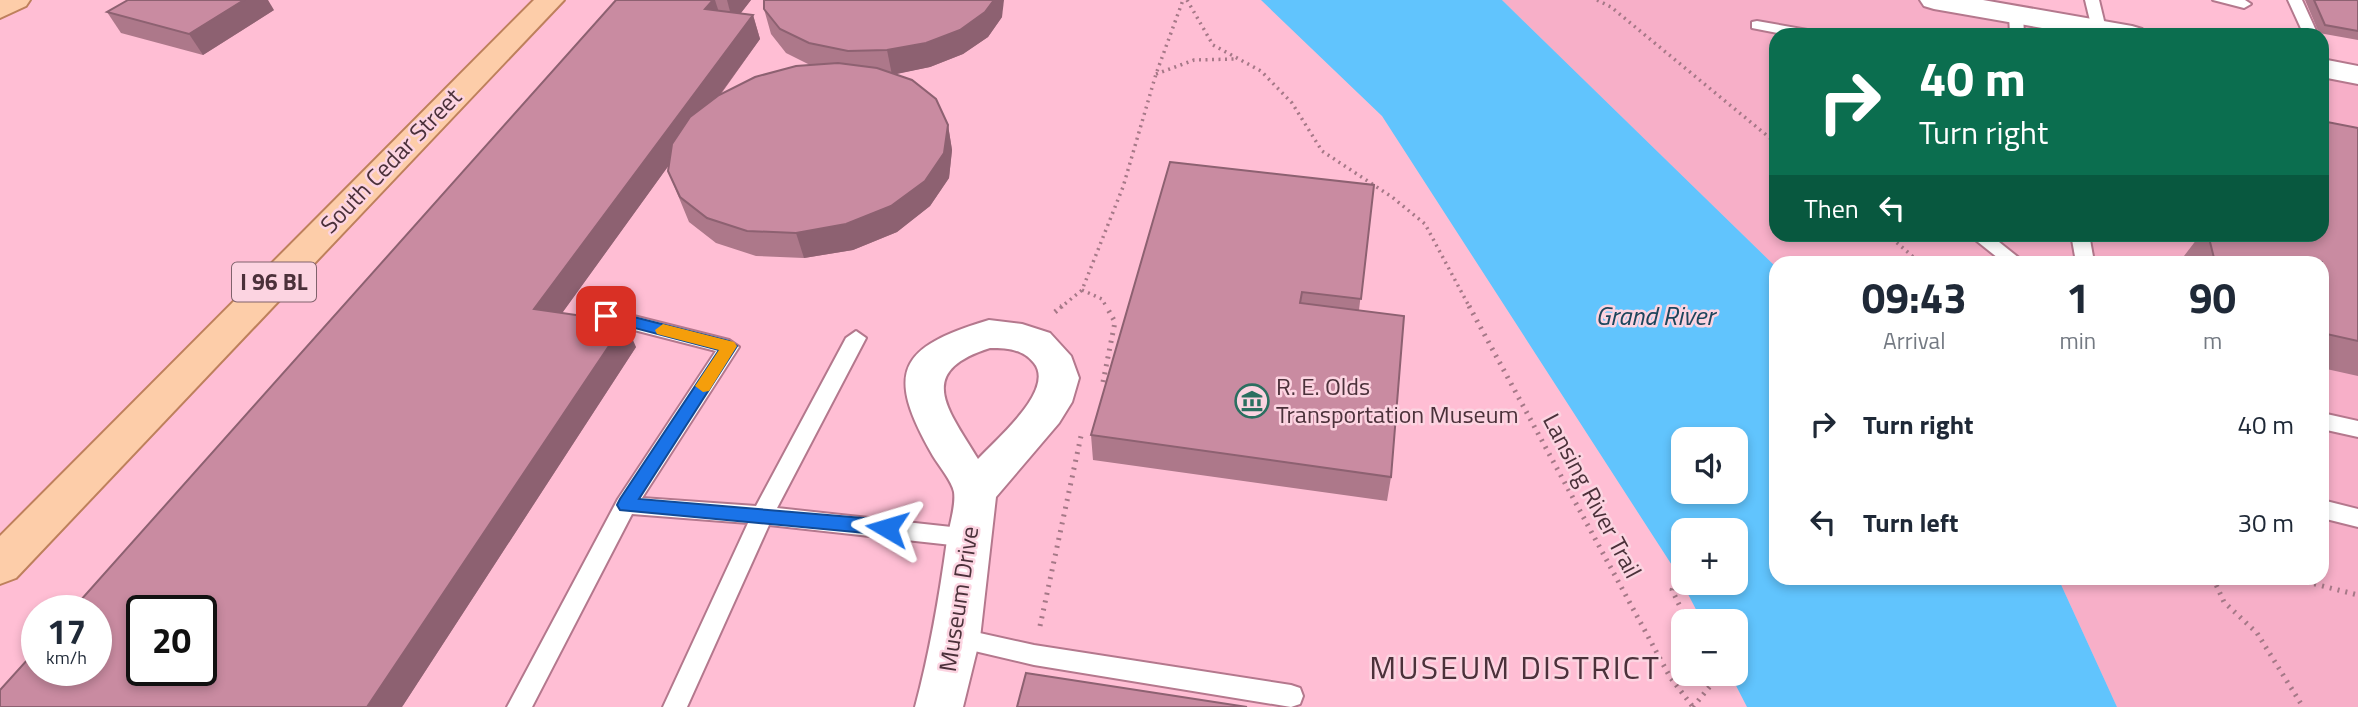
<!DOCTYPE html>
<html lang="en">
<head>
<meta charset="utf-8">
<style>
  body { margin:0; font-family:"Titillium Web",sans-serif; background:#f6f6f7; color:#1f2937; height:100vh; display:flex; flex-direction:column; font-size:26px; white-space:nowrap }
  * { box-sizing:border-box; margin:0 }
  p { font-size:23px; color:#747a83 }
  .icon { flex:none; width:38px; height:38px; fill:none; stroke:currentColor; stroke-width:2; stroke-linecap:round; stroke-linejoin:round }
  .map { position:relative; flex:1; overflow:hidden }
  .drawer { position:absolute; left:1769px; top:256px; width:560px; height:329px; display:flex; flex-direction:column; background:#fff; border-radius:21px; box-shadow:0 4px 10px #0003 }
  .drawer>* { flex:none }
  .top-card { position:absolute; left:1769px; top:28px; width:560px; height:214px; border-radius:21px; box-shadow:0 4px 10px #0003; background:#0b6e4f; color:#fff; overflow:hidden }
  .buttons { position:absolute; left:1671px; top:427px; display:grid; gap:14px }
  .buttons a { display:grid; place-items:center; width:77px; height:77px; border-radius:14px; background:#fff; box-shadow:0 4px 10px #0003; font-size:35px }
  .speed { position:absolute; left:21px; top:595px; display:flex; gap:14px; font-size:35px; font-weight:700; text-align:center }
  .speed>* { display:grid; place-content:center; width:91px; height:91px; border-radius:50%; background:#fff; box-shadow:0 4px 10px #0003; line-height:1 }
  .speed small { font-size:18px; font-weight:400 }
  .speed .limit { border:4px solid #111; border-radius:10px; background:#fff; color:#111 }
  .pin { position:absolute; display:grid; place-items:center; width:60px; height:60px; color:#fff; margin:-30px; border-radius:14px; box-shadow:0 4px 10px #0006 }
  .me { position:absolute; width:77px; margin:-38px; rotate:277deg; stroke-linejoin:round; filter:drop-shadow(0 0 5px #0008) }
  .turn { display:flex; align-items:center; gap:24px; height:147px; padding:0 35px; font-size:32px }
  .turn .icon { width:91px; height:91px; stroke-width:2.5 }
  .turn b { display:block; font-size:49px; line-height:60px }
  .then { display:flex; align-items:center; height:66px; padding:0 35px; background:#0003; gap:14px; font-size:26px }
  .eta { display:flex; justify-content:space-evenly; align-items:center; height:119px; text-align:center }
  .eta b { font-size:42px; font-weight:700; line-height:49px }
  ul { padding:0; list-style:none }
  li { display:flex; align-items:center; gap:21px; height:98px; padding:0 35px }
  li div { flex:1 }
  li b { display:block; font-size:26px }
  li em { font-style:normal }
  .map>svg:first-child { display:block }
</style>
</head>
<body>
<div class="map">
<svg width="2358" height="707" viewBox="0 0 2358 707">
  <rect width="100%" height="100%" fill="#ffbed4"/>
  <polygon fill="#f7afc8" points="1502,0 1934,0 2132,35 1776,35 1776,234 2322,234 2322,68 2358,75 2358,707 2117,707 2058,578 2322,578 2322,262 1776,262 1776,267"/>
  <path fill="#61c4fd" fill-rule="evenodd" d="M 1261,0 L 1502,0 L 1776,267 L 1776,578 L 2058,578 L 2117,707 L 1747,707 L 1730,674 L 1736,674 L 1736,621 L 1702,621 L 1677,573 L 1382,116 ZM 1684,439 L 1736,439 L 1736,492 L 1684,492 ZM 1684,530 L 1736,530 L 1736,583 L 1684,583 Z"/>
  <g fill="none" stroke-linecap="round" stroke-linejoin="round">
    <defs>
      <g id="service">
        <polygon points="2085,0 2099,0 2106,29 2104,32 2094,32 2092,29"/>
        <polygon points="2213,0 2245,0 2251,4 2244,8"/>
        <polygon points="2288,0 2302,0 2318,35 2304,35"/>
        <polygon points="2016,10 2023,14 2024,35 2010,35 2009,14"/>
        <polygon points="1757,21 1813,31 1820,35 1788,35 1752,28 1752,22"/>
        <polygon points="1968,234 1989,234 2024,262 2003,262"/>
        <polygon points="2071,234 2089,234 2094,262 2076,262"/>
        <polygon points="606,309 729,340 739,347 642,498 756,506 846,338 856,331 866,338 777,508 970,529 978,532 981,538 978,544 970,547 769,525 687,707 663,707 748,523 632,514 532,707 507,707 618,499 716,351 599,321 597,316 599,311"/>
        <polygon points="2322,413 2358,421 2358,437 2322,429"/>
        <polygon points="2322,500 2358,509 2358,527 2322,518"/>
        <polygon points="957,628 1034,645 1291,685 1300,688 1303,696 1300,704 1291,707 1034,665 949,645 945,638 949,631"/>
      </g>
      <path id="minor" d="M 989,320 L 1022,324 L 1050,333 L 1071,356 L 1079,378 L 1072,402 L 1059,423 L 996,497 L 980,638 L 963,707 L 915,707 C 930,651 939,598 947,540 C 949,526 956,506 954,492 C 952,481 939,466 933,456 C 884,371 899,347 989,320 ZM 990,348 C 1007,348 1023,349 1034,363 C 1056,390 995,440 978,459 C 948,409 914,372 990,348 Z"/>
      <g id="tertiary">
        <polygon points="1920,0 1983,0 2132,26 2142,29 2147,35 2082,35 1934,9 1924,6"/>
        <polygon points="2322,59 2358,66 2358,84 2322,77"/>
      </g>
      <g id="primary">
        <polygon points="0,0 30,0 26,6 0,18"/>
        <polygon points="534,0 564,0 16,578 0,584 0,536"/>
      </g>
    </defs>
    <use href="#service" stroke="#b4788d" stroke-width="4"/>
    <use href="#minor" stroke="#b4788d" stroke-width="4"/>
    <use href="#tertiary" stroke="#b4788d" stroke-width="4"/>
    <use href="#primary" stroke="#be805c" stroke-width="4"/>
    <g stroke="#a57887" stroke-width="3.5" stroke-dasharray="2 4.5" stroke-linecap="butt">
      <polyline points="1187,0 1213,45 1261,71 1292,103 1322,151 1392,197 1425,224 1470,308"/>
      <polyline points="1597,0 1611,7 1776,143"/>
      <polyline points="1156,74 1194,60 1234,59"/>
      <polyline points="1887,234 1919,262"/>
      <polyline points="1082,290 1102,299 1107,308"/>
      <polyline points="1060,308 1082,290 1123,187 1156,74 1183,0"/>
    </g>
    <g stroke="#a57887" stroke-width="5" stroke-dasharray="2 6" stroke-linecap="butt">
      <polyline points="1469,306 1670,677 1693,707"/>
      <polyline points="1055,312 1062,306"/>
      <polyline points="1103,382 1115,322 1106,306"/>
      <polyline points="1677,573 1672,590 1687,621"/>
      <polyline points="2213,578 2224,602 2257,633 2303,707"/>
      <polyline points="2291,578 2358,595"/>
      <polyline points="1040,626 1081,436"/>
      <polyline points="1693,707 1715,680 1712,674"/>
    </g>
    <use href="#service" fill="#fff" fill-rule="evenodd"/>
    <use href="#minor" fill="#fff" fill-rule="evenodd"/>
    <use href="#tertiary" fill="#fff" fill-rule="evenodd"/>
    <use href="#primary" fill="#fdcda9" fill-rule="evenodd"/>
  </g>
  <g fill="#ad788a">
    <polygon points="616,0 751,0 741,13 753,15 760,39 721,94 810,65 786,53 771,34 764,9 1002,17 988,37 963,54 930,67 895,74 948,125 952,150 949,178 930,206 897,232 853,250 804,258 756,256 716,243 689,222 668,171 669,165 562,313 636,347 402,707"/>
    <polygon points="2305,0 2358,0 2358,40 2319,33"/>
    <polygon points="274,10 203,55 121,33 107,12"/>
    <polygon points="2358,128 2358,376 2322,368 2322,262 2185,262 2184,256 2197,239 2196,234 2322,234"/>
    <polygon points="1374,185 1359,310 1391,477 1387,501 1093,460 1091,435"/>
  </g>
  <g fill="#8d6171">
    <polygon points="244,0 268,0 274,10 203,55 189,34"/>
    <polygon points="713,0 715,0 722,22 705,9"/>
    <polygon points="727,0 751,0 733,23"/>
    <polygon points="994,0 1004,0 1002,17 988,37 963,54 930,67 892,75 887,50"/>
    <polygon points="753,15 760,39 547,334 534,309"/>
    <polygon points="948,125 952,150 949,178 930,206 897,232 853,250 804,258 796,233"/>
    <polygon points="625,322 636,347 402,707 367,707"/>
  </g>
  <g fill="#c98ba1" stroke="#8d6171" stroke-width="2" fill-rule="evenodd">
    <polygon points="128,0 244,0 189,34 107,12"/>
    <path d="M 616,0 L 713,0 L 705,9 L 753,15 L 534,309 L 625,322 L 367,707 L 0,707 L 0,690 L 37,649 L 37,670 L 96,670 L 96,611 L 71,611 ZM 142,611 L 201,611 L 201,670 L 142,670 Z"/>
    <polygon points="764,0 994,0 985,12 960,30 926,43 887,50 848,51 809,43 780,29 764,9"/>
    <polygon points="2314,0 2358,0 2358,31 2325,25"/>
    <polygon points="838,63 877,68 912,80 936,99 948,125 944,153 925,181 891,206 846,224 796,233 747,231 707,218 680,197 668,171 672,144 690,117 719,95 755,77 796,66"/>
    <polygon points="2322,121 2358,128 2358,341 2322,333 2322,262 2215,262 2208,234 2322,234"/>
    <polygon points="1170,162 1374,185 1361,299 1302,292 1300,303 1404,316 1391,477 1091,435"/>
    <polygon points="1026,673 1247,707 1017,707"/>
  </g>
  <polygon fill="#1a73e8" stroke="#114b97" stroke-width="2" points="606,310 729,341 737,346 639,499 887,520 893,523 896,528 893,533 887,535 620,510 617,505 620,499 719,350 600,319 598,316"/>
  <polygon fill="#f59e0b" points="663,324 734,342 737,346 709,391 703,392 695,386 719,350 657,334 655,330"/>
  <defs>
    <symbol id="museum-ring" viewBox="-11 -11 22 22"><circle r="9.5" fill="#fcd4e1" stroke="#2b6f60" stroke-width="1.5"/><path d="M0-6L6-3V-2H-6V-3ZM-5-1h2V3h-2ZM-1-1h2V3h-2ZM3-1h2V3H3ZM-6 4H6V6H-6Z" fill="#2b6f60"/></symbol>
  </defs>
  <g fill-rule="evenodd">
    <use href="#museum-ring" x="1233" y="382" width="38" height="38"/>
  </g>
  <g text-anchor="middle" stroke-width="5" stroke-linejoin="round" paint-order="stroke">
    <rect fill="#fcd4e1" stroke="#80626c" stroke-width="2" x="232" y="262.5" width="84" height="39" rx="5"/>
    <g font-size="23" font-weight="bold" fill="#4b313a">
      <text x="274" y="290">I 96 BL</text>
    </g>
    <g font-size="24" fill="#4b313a" stroke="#fcd4e1">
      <text transform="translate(391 161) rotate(-46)" y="8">South Cedar Street</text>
      <text transform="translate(1592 496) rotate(62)" y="8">Lansing River Trail</text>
      <text transform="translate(959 599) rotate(-81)" y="8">Museum Drive</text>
    </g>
    <g font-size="24" fill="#4b313a" stroke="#fcd4e1" text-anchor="start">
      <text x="1276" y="395">R. E. Olds<tspan x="1276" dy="28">Transportation Museum</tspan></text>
    </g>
    <g font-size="26" font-style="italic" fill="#1c455c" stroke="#fcd4e1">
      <text x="1655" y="325">Grand River</text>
    </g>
    <g font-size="32" letter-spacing="2" fill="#4b313a" stroke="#fcd4e1">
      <text x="1515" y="679">MUSEUM DISTRICT</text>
    </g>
  </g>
</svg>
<div class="buttons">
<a><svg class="icon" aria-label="sound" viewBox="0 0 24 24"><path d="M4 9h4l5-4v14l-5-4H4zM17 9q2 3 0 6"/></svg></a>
<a>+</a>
<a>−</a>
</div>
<div class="speed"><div>17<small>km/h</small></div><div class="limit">20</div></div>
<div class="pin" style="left:606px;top:316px;background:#d93025"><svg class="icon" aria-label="arrive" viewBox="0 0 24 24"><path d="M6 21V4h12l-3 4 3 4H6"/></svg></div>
<svg class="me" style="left:887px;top:528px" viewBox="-20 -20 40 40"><path d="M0-17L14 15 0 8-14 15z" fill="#1a73e8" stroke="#fff" stroke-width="4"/></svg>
<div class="top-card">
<div class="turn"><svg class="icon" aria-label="right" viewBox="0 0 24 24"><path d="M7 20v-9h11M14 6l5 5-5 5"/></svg><div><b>40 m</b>Turn right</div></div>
<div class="then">Then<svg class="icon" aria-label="left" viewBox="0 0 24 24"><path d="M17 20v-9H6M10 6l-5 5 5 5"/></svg></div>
</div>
<section class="drawer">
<div class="eta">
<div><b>09:43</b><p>Arrival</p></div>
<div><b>1</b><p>min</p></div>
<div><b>90</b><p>m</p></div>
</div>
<ul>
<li><svg class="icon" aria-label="right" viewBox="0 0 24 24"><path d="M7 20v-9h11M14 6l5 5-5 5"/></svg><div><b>Turn right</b></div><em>40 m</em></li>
<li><svg class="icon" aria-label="left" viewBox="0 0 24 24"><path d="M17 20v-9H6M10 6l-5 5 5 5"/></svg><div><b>Turn left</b></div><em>30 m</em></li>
</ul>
</section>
</div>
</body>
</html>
